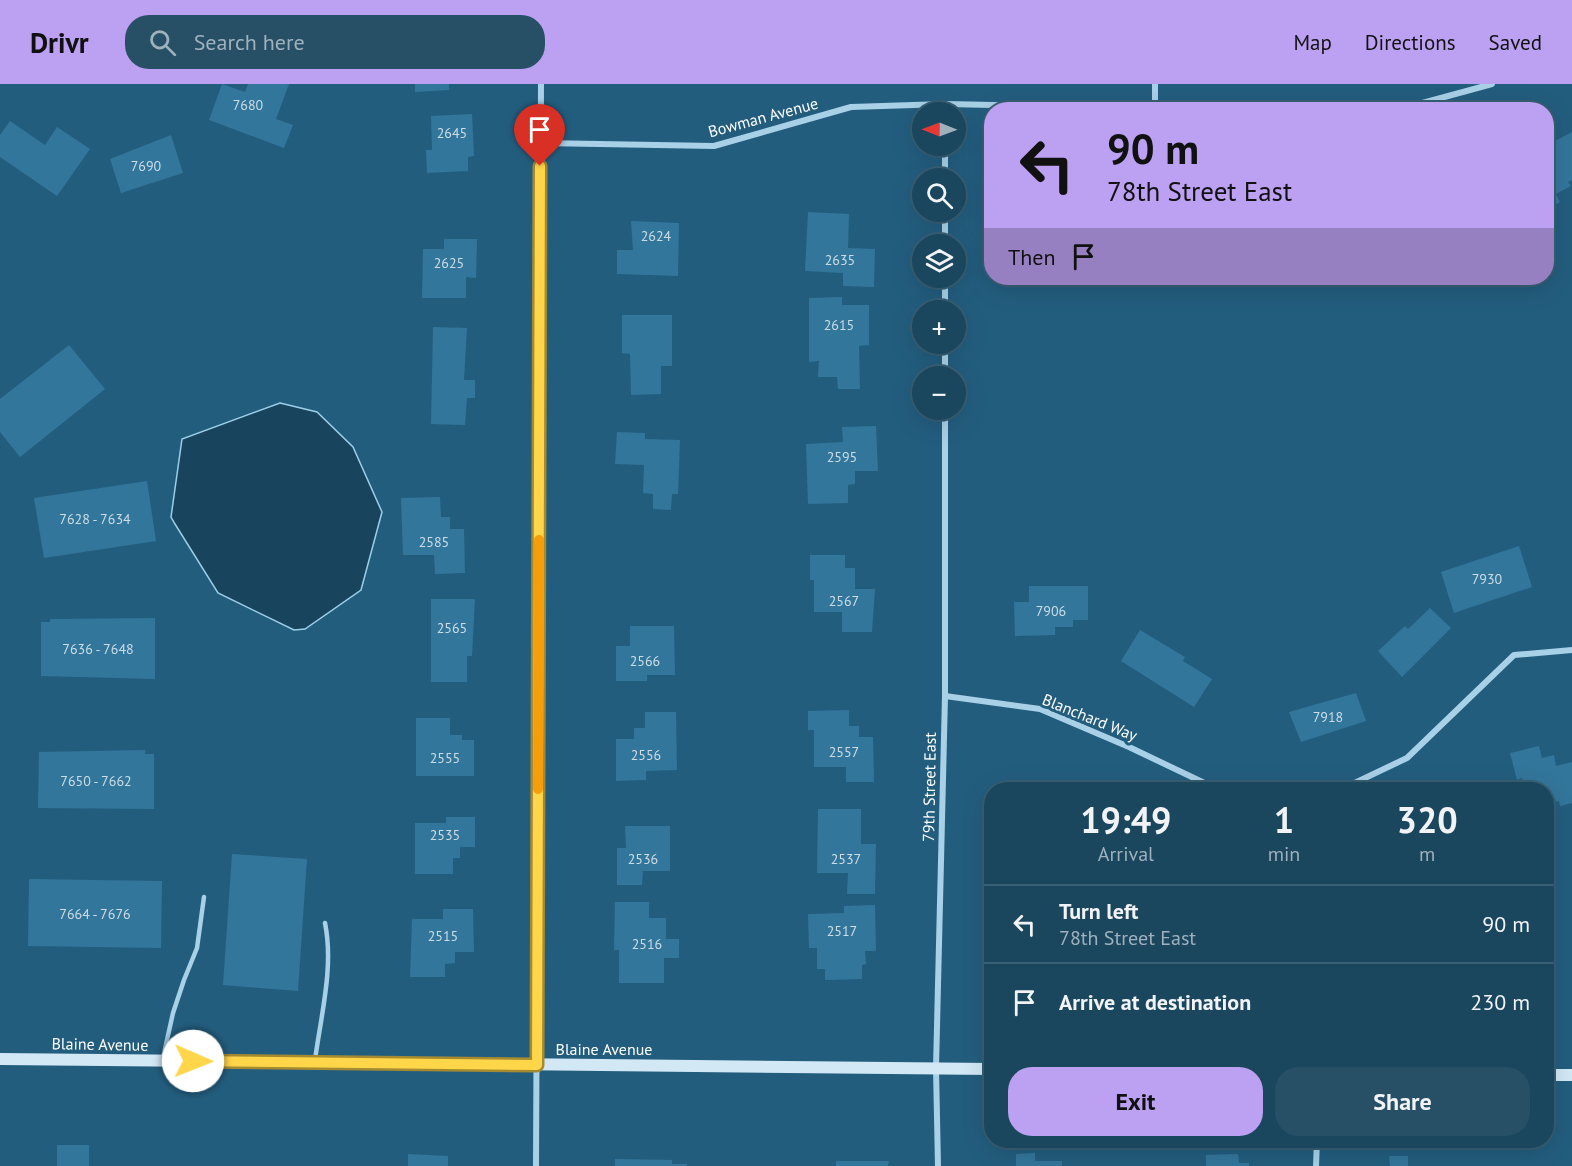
<!DOCTYPE html>
<html lang="en">
<head>
<meta charset="utf-8">
<style>
  body { margin:0; font-family:"PT Sans",sans-serif; background:#275067; color:#f1f3f6; height:100vh; display:flex; flex-direction:column; font-size:22px; white-space:nowrap }
  * { box-sizing:border-box; margin:0 }
  p { font-size:20px; color:#9fb1bc }
  .icon { flex:none; width:33px; height:33px; fill:none; stroke:currentColor; stroke-width:2; stroke-linecap:round; stroke-linejoin:round }
  .map { position:relative; flex:1; overflow:hidden }
  .sheet { position:absolute; left:984px; top:698px; width:570px; height:366px; display:flex; flex-direction:column; background:#1a465e; border-radius:24px; box-shadow:0 6px 24px #0002,0 0 0 2px #385e73 }
  .sheet>* { flex:none }
  .guide { position:absolute; left:984px; top:18px; width:570px; height:183px; border-radius:24px; box-shadow:0 6px 24px #0002,0 0 0 2px #385e73; background:#bca0f2; color:#111; overflow:hidden }
  .needle { width:39px; rotate:271deg }
  .controls { position:absolute; left:912px; top:18px; display:grid; gap:12px }
  .controls a { display:grid; place-items:center; width:54px; height:54px; border-radius:50%; background:#1a465e; box-shadow:0 6px 24px #0002,0 0 0 2px #385e73; font-size:30px }
  .pin { position:absolute; display:grid; place-items:center; width:51px; height:51px; color:#fff; margin:-62px -26px; border-radius:50% 50% 50% 0; rotate:-45deg; box-shadow:0 0 6px #0007 }
  .pin .icon { rotate:45deg }
  .me { position:absolute; width:66px; margin:-33px; rotate:91deg; stroke-linejoin:round; filter:drop-shadow(0 0 4px #0008) }
  .turn { display:flex; align-items:center; gap:21px; height:126px; padding:0 24px; font-size:27px }
  .turn .icon { width:78px; height:78px; stroke-width:2.5 }
  .turn b { display:block; font-size:42px; line-height:51px }
  .then { display:flex; align-items:center; height:57px; padding:0 24px; background:#0003; gap:12px; font-size:22px }
  .eta { display:flex; justify-content:space-evenly; align-items:center; height:102px; text-align:center }
  .eta b { font-size:36px; font-weight:700; line-height:42px }
  .button { display:flex; gap:12px; margin-top:auto; padding:12px 24px }
  .button a { flex:1; height:69px; border-radius:24px; background:#bca0f2; color:#111; font-size:24px; font-weight:700; line-height:69px; text-align:center }
  .button a+a { background:#275067; color:#f1f3f6 }
  ul { padding:0; list-style:none }
  li { display:flex; align-items:center; gap:18px; height:78px; padding:0 24px; border-top:2px solid #385e73 }
  li div { flex:1 }
  li b { display:block; font-size:22px }
  li em { font-style:normal }
  header { display:flex; align-items:center; gap:36px; box-sizing:border-box; height:84px; padding:0 30px; background:#bca0f2; color:#111 }
  header strong { font-size:28px }
  nav { display:flex; gap:33px; margin-inline-start:auto; font-size:21px }
  .search { width:420px; height:54px; background:#275067; display:flex; align-items:center; gap:15px; box-sizing:border-box; padding:0 21px; border-radius:24px; color:#9fb1bc; font-size:22px }
  .map>svg:first-child { display:block }
</style>
</head>
<body>
<header>
<strong>Drivr</strong>
<div class="search"><svg class="icon" aria-label="search" viewBox="0 0 24 24"><circle cx="10" cy="10" r="6"/><path d="M15 15l6 6"/></svg>Search here</div>
<nav><a>Map</a><a>Directions</a><a>Saved</a></nav>
</header>
<div class="map">
<svg width="1572" height="1082" viewBox="0 0 1572 1082">
  <rect width="100%" height="100%" fill="#235d7e"/>
  <polygon fill="#18445e" stroke="#9ccee7" stroke-width="1.5" points="280,319 317,328 353,363 382,428 361,506 305,545 294,546 218,509 175,440 171,433 182,355"/>
  <g fill="#33769b">
    <polygon points="222,0 245,8 248,0 289,0 276,35 293,41 284,64 209,36"/>
    <polygon points="415,0 449,0 449,6 415,8"/>
    <polygon points="472,30 474,72 468,73 468,87 427,89 426,66 432,66 431,32"/>
    <polygon points="10,37 45,61 57,43 90,65 57,112 0,73 0,51"/>
    <polygon points="1572,48 1572,96 1568,98 1571,102 1556,110 1560,118 1546,126 1546,50 1551,59"/>
    <polygon points="171,51 183,89 121,109 110,75"/>
    <polygon points="808,128 849,130 848,164 875,165 874,203 843,202 843,189 805,187"/>
    <polygon points="631,137 679,139 678,192 617,190 617,166 633,166"/>
    <polygon points="444,155 477,155 476,194 466,193 466,214 422,214 423,165 444,165"/>
    <polygon points="842,213 842,221 869,221 869,261 859,262 860,305 838,305 837,293 818,293 819,277 809,278 809,214"/>
    <polygon points="622,231 672,231 672,282 661,282 661,310 631,311 630,270 622,269"/>
    <polygon points="433,243 467,244 464,296 475,296 475,314 467,314 465,341 431,340"/>
    <polygon points="69,261 105,305 20,373 0,348 0,315"/>
    <polygon points="876,342 878,387 855,387 855,400 848,401 848,419 808,420 806,360 843,358 842,343"/>
    <polygon points="617,348 645,349 645,355 680,356 678,410 672,410 671,426 653,425 653,410 643,409 644,381 615,380"/>
    <polygon points="147,397 156,457 44,474 34,414"/>
    <polygon points="440,413 441,433 450,433 450,445 464,445 465,489 435,490 434,471 403,471 401,414"/>
    <polygon points="1519,462 1532,503 1454,529 1441,488"/>
    <polygon points="810,471 845,471 845,484 855,484 855,505 875,505 872,548 842,548 842,528 814,528 814,496 810,496"/>
    <polygon points="1029,502 1088,502 1088,536 1073,536 1073,543 1055,543 1055,551 1015,552 1014,518 1029,518"/>
    <polygon points="431,515 475,515 472,572 467,572 467,598 431,598"/>
    <polygon points="1430,524 1451,544 1402,593 1378,567 1405,542 1408,545"/>
    <polygon points="155,534 155,595 41,592 41,538 50,538 50,535"/>
    <polygon points="630,542 674,542 675,591 647,591 647,597 616,597 616,562 630,562"/>
    <polygon points="1140,546 1185,573 1183,577 1212,595 1194,623 1121,577"/>
    <polygon points="1356,609 1366,637 1301,658 1289,628"/>
    <polygon points="849,626 849,642 859,642 859,653 873,653 874,698 846,698 846,683 814,683 814,646 808,646 808,627"/>
    <polygon points="645,628 676,628 677,686 646,687 646,696 616,697 616,655 634,655 634,644 645,644"/>
    <polygon points="416,634 450,634 450,651 462,651 462,656 474,656 474,692 416,692"/>
    <polygon points="1539,662 1542,674 1554,671 1556,682 1572,678 1572,719 1560,722 1559,717 1546,720 1546,705 1525,705 1522,694 1517,696 1510,669"/>
    <polygon points="145,666 145,670 154,670 154,725 38,724 39,668"/>
    <polygon points="818,725 861,725 861,760 876,760 875,810 847,810 848,789 817,789"/>
    <polygon points="446,733 475,733 475,763 460,763 460,774 453,774 453,790 415,790 415,739 446,739"/>
    <polygon points="625,742 670,742 670,787 643,787 642,801 617,801 617,764 626,764"/>
    <polygon points="232,770 307,775 298,907 223,901"/>
    <polygon points="29,795 162,797 161,864 28,862"/>
    <polygon points="615,818 649,818 649,834 666,834 666,855 679,855 679,874 664,874 664,899 619,899 619,866 614,866"/>
    <polygon points="875,821 876,867 865,867 866,880 862,881 862,895 825,896 825,885 817,885 817,864 809,864 808,830 844,829 844,822"/>
    <polygon points="443,825 473,825 474,868 455,868 455,879 445,880 445,893 410,893 412,835 443,835"/>
    <rect x="57" y="1061" width="32" height="21"/>
    <polygon points="1035,1069 1035,1077 1062,1077 1062,1082 1016,1082 1016,1070"/>
    <polygon points="408,1070 448,1072 448,1082 408,1082"/>
    <polygon points="1238,1070 1239,1079 1249,1079 1249,1082 1206,1082 1206,1071"/>
    <polygon points="1389,1072 1408,1072 1408,1082 1390,1082"/>
    <polygon points="615,1075 672,1076 672,1080 687,1080 687,1082 615,1082"/>
    <polygon points="836,1077 889,1077 888,1082 836,1082"/>
  </g>
  <g fill="none" stroke-linecap="round" stroke-linejoin="round">
    <g stroke="#a8d0e6" stroke-width="4.5">
      <polyline points="163,974 173,929 184,896 197,864 204,813"/>
      <path d="M 315,976 C 321,931 334,883 325,839"/>
    </g>
    <g stroke="#a8d0e6" stroke-width="6">
      <polyline points="1155,24 1155,0"/>
      <polyline points="541,59 714,62 851,23 945,20 1155,24 1404,24 1492,0"/>
      <polyline points="945,62 945,94"/>
      <polyline points="945,128 945,160"/>
      <polyline points="945,194 945,226"/>
      <polyline points="945,260 945,292"/>
      <polyline points="945,612 1040,625 1129,663 1217,705"/>
      <polyline points="1342,705 1407,674 1514,571 1572,566"/>
      <polyline points="536,1082 541,0"/>
      <polyline points="938,1082 936,984 945,612 945,326"/>
      <polyline points="1316,1082 1317,1056"/>
    </g>
    <g stroke="#d2e8f5" stroke-width="12">
      <polyline points="0,975 992,985"/>
      <polyline points="1546,991 1572,991"/>
    </g>
  </g>
  <g fill="none" stroke-linecap="round" stroke-linejoin="round">
    <defs>
      <polyline id="route" points="193,977 537,981 540,82"/>
    </defs>
    <use href="#route" stroke="#a68a30" stroke-width="15"/>
    <use href="#route" stroke="#ffd54a" stroke-width="10"/>
    <polyline stroke="#f59e0b" stroke-width="10" points="538,705 539,456"/>
  </g>
  <g text-anchor="middle" stroke-width="6" stroke-linejoin="round" paint-order="stroke">
    <g font-size="14" fill="#ccdde6">
      <text x="248" y="26">7680</text>
      <text x="452" y="54">2645</text>
      <text x="146" y="87">7690</text>
      <text x="656" y="157">2624</text>
      <text x="840" y="181">2635</text>
      <text x="449" y="184">2625</text>
      <text x="839" y="246">2615</text>
      <text x="842" y="378">2595</text>
      <text x="95" y="440">7628 - 7634</text>
      <text x="434" y="463">2585</text>
      <text x="1487" y="500">7930</text>
      <text x="844" y="522">2567</text>
      <text x="1051" y="532">7906</text>
      <text x="452" y="549">2565</text>
      <text x="98" y="570">7636 - 7648</text>
      <text x="645" y="582">2566</text>
      <text x="1328" y="638">7918</text>
      <text x="844" y="673">2557</text>
      <text x="646" y="676">2556</text>
      <text x="445" y="679">2555</text>
      <text x="96" y="702">7650 - 7662</text>
      <text x="445" y="756">2535</text>
      <text x="643" y="780">2536</text>
      <text x="846" y="780">2537</text>
      <text x="95" y="835">7664 - 7676</text>
      <text x="842" y="852">2517</text>
      <text x="443" y="857">2515</text>
      <text x="647" y="865">2516</text>
    </g>
    <g font-size="16" fill="#fff" stroke="#235d7e">
      <text transform="translate(763 33) rotate(-15)" y="6">Bowman Avenue</text>
      <text transform="translate(1090 633) rotate(22)" y="6">Blanchard Way</text>
      <text transform="translate(929 703) rotate(-89)" y="6">79th Street East</text>
      <text transform="translate(100 960) rotate(1)" y="6">Blaine Avenue</text>
      <text x="604" y="971">Blaine Avenue</text>
    </g>
  </g>
</svg>
<div class="controls">
<a><svg class="needle" viewBox="-14 -14 28 28"><path d="M0-13l5 13h-10z" fill="#e53935"/><path d="M0 13l5-13h-10z" fill="#9fb1bc"/></svg></a>
<a><svg class="icon" aria-label="search" viewBox="0 0 24 24"><circle cx="10" cy="10" r="6"/><path d="M15 15l6 6"/></svg></a>
<a><svg class="icon" aria-label="layers" viewBox="0 0 24 24"><path d="M12 4l9 5-9 5-9-5zM3 14l9 5 9-5"/></svg></a>
<a>+</a>
<a>−</a>
</div>
<div class="pin" style="left:540px;top:82px;background:#d93025"><svg class="icon" aria-label="arrive" viewBox="0 0 24 24"><path d="M6 21V4h12l-3 4 3 4H6"/></svg></div>
<svg class="me" style="left:193px;top:977px" viewBox="-20 -20 40 40"><circle r="19" fill="#fff"/><path d="M0-13L10 11 0 6-10 11z" fill="#ffd54a"/></svg>
<div class="guide">
<div class="turn"><svg class="icon" aria-label="left" viewBox="0 0 24 24"><path d="M17 20v-9H6M10 6l-5 5 5 5"/></svg><div><b>90 m</b>78th Street East</div></div>
<div class="then">Then<svg class="icon" aria-label="arrive" viewBox="0 0 24 24"><path d="M6 21V4h12l-3 4 3 4H6"/></svg></div>
</div>
<section class="sheet">
<div class="eta">
<div><b>19:49</b><p>Arrival</p></div>
<div><b>1</b><p>min</p></div>
<div><b>320</b><p>m</p></div>
</div>
<ul>
<li><svg class="icon" aria-label="left" viewBox="0 0 24 24"><path d="M17 20v-9H6M10 6l-5 5 5 5"/></svg><div><b>Turn left</b><p>78th Street East</p></div><em>90 m</em></li>
<li><svg class="icon" aria-label="arrive" viewBox="0 0 24 24"><path d="M6 21V4h12l-3 4 3 4H6"/></svg><div><b>Arrive at destination</b></div><em>230 m</em></li>
</ul>
<div class="button"><a>Exit</a><a>Share</a></div>
</section>
</div>
</body>
</html>
